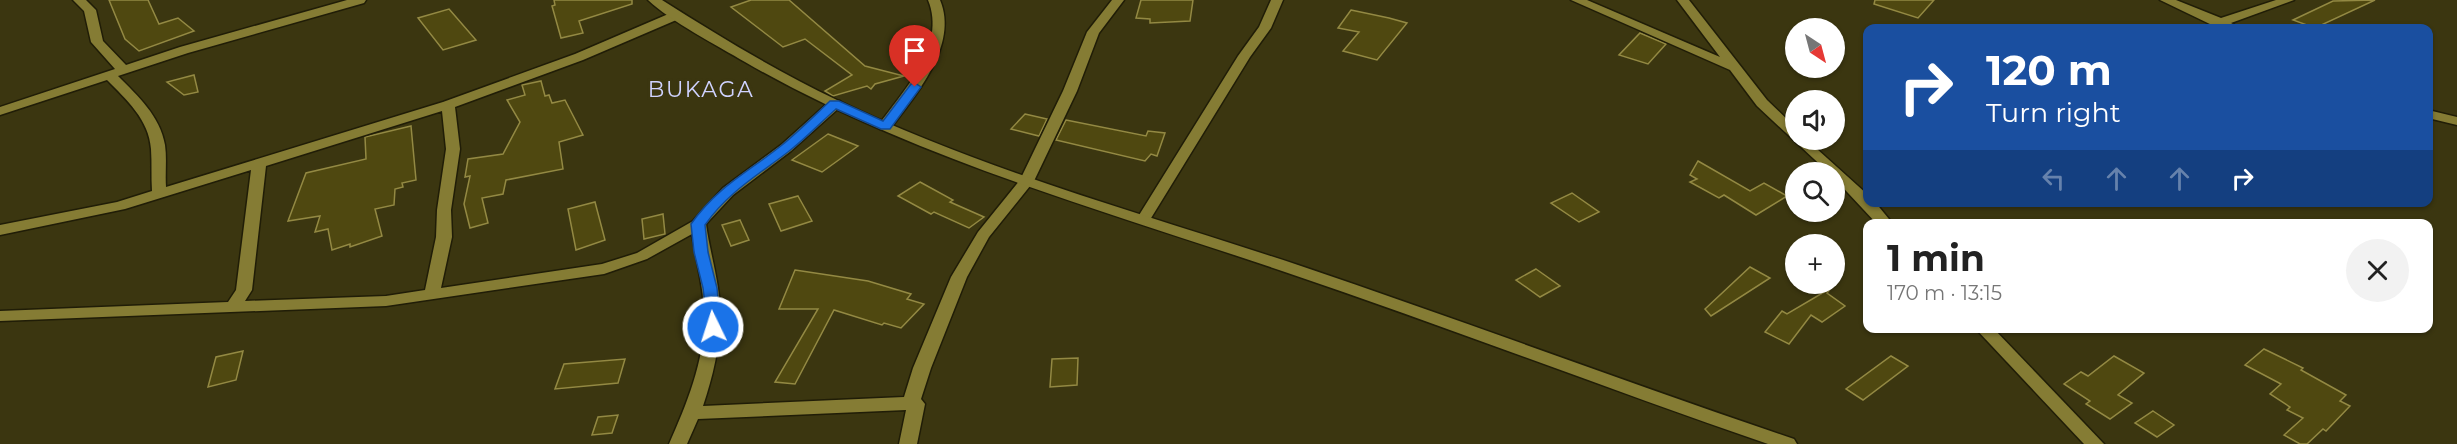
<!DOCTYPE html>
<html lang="en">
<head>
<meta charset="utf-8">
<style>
  body { margin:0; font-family:Montserrat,sans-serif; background:#f2f2f2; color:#222; height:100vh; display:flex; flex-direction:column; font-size:22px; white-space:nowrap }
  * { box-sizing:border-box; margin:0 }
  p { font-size:20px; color:#767676 }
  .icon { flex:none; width:33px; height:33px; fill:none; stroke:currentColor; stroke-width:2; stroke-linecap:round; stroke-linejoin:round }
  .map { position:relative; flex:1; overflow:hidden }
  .sheet { position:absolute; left:1863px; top:219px; width:570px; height:114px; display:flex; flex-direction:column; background:#fff; border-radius:12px; box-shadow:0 2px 4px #0004 }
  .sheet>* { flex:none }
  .banner { position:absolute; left:1863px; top:24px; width:570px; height:183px; border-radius:12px; box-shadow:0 2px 4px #0004; background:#1a4fa0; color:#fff; overflow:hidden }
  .needle { width:39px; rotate:144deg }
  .buttons { position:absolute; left:1785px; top:18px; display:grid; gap:12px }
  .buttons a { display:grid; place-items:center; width:60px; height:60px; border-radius:50%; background:#fff; box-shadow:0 2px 4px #0004; font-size:30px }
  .pin { position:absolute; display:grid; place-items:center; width:51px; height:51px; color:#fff; margin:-62px -26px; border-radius:50% 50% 50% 0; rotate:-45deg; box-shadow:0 0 6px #0007 }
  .pin .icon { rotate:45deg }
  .me { position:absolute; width:66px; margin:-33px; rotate:356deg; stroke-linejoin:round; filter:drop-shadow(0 0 4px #0008) }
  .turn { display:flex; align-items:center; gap:21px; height:126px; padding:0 24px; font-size:27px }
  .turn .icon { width:78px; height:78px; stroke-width:2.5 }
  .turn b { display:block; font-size:42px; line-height:51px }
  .lanes { display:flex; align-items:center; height:57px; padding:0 24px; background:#0003; justify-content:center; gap:30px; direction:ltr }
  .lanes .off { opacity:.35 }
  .round { display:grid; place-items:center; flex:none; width:63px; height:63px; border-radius:32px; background:#f2f2f2 }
  .head { display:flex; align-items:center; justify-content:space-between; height:102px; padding:0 24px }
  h1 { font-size:36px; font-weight:700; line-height:45px }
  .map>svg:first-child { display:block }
</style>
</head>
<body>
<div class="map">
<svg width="2457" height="444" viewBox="0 0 2457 444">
  <rect width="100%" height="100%" fill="#3b3610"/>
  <g fill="#4f4810" stroke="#938943" stroke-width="1.5">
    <polygon points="109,0 148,0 159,24 178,18 194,31 139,51 125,39"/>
    <polygon points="554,0 632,0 632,4 579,21 583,33 561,38 552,6 555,5"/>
    <polygon points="751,0 789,0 865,66 904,76 875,84 871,89 867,86 833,96 825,91 852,75 805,39 783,47 731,7"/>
    <polygon points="1141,0 1193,0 1190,21 1150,23 1150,19 1136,18"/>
    <polygon points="1875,0 1934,0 1918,18 1874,4"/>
    <polygon points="2375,0 2315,28 2293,20 2333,1"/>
    <polygon points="449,9 476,40 443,50 418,18"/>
    <polygon points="1351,10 1389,18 1407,23 1377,60 1343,51 1359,32 1338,28"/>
    <polygon points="1640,33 1666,44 1648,64 1619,55"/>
    <polygon points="194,75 198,92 184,95 167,82"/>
    <polygon points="541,81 545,96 549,95 552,103 565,100 583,135 559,142 563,169 506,180 503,194 482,198 488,223 470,228 464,204 470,176 465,177 468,159 503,154 520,122 507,100 525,95 522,85"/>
    <polygon points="1025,114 1047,119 1039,136 1011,129"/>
    <polygon points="1066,120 1146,136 1148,131 1165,133 1157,156 1151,154 1145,161 1056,140"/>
    <polygon points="411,126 416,180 402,183 403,187 395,189 394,205 375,209 382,236 350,247 350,244 332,250 328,229 315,232 320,216 288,221 306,173 366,159 365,137"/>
    <polygon points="828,134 858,146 822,172 792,160"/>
    <polygon points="1698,161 1750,191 1764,183 1787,196 1756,215 1724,195 1719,198 1690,182 1697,179 1690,175"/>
    <polygon points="920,182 953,200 950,202 984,217 969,228 934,212 931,214 898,196"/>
    <polygon points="1572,193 1599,212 1579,222 1551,203"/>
    <polygon points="798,196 812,221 781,231 769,204"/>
    <polygon points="595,202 605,240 576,250 568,209"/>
    <polygon points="663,214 665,234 644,239 642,219"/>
    <polygon points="740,220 749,240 731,246 722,225"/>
    <polygon points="1750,267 1770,278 1711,316 1705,309"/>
    <polygon points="1536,269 1560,286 1540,297 1516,280"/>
    <polygon points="795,270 868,281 911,294 907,299 924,304 901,328 884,323 882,325 834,310 795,384 775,382 818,309 779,309"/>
    <polygon points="1831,288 1827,293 1845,306 1822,322 1811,315 1789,344 1765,332 1782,311 1787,314"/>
    <polygon points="2264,349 2303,368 2301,370 2346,395 2340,401 2350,406 2326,431 2323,429 2307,444 2300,444 2284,435 2303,418 2287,410 2290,407 2270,394 2281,384 2245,365"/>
    <polygon points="243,351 236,380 208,387 216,357"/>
    <polygon points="1891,356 1908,366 1863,400 1846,389"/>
    <polygon points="2114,356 2144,373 2118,395 2132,403 2110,419 2086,404 2090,401 2064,384 2081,372 2088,376"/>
    <polygon points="1078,358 1077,385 1050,387 1052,359"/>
    <polygon points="625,359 618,383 555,389 564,364"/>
    <polygon points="2153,411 2174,425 2157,437 2135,423"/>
    <polygon points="618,415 612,433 592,435 598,417"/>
  </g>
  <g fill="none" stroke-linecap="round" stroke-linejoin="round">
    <defs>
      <g id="minor">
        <path d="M 73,0 L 86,0 L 96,10 L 103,41 L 126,65 L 180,47 L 347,0 L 366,0 L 364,3 L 188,53 L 118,76 C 138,96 160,116 165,145 C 167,159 165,173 166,187 L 443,102 L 575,54 L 673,12 L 681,12 L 681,18 L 583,60 L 455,107 L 460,149 L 451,210 L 452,237 L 441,288 L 602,264 L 637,253 L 693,221 L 723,188 L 781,145 L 830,101 L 840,101 L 842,104 L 840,107 L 791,151 L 733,195 L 706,224 C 709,246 715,267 718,288 C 724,329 716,367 703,406 L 904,397 L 913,368 L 951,277 L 978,232 L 1020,180 L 1063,91 L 1087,32 L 1112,0 L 1124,0 L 1099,33 L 1077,91 L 1034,181 L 989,237 L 967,277 L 931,368 L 921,399 L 925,404 L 917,444 L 899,444 L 906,410 L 698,419 L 687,444 L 669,444 C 688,401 707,355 704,307 C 702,282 696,258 692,234 L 647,259 L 604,274 L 386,306 L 0,321 L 0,311 L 228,302 L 236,290 L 251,170 L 125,209 L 0,235 L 0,225 L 117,202 L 152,191 C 151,177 152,163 151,149 C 149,120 127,100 107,80 L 0,115 L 0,107 L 115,69 L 91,42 L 84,11 ZM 442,111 L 446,149 L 437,210 L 436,237 L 425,290 L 386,296 L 245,301 L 252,290 L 266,166 Z"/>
        <path d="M 928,0 L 940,0 C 959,45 916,95 890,129 L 880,129 L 878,126 C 903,91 947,46 928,0 Z"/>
        <polygon points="1271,0 1283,0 1271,28 1250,57 1148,223 1138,223 1136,220 1238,56 1259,27"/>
        <polygon points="1571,0 1587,0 1720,57 1677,0 1689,0 1767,100 1796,128 1796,140 1807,140 1868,195 1868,202 1875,202 1893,224 1877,224 1834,178 1834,172 1828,172 1757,106 1730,70"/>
        <polygon points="2160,0 2176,0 2221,18 2276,0 2294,0 2231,23 2240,28 2214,26"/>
        <polygon points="2428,110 2457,117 2457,125 2428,118"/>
        <polygon points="1975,328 1993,328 2104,444 2084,444"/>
      </g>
      <path id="tertiary" d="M 648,0 L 662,0 C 719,36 776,71 837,100 C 985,171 1144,214 1298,265 C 1464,321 1628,383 1794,439 L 1797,444 L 1768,444 C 1605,388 1445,326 1282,271 C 1100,209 912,158 745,62 C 718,46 670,21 648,0 Z"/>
    </defs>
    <use href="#minor" stroke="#201d07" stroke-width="3"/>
    <use href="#tertiary" stroke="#201d07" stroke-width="3"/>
    <use href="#minor" fill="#857c34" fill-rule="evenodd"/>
    <use href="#tertiary" fill="#857c34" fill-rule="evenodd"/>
  </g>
  <path fill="#1a73e8" stroke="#114b97" stroke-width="1.5" d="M 915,83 L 921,87 L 890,129 L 881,129 L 836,109 C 820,123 805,139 788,152 C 758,175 727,193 705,225 L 708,252 L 717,288 L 721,327 L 718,330 L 708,330 L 703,288 L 694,252 L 691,224 C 718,186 747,173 782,145 C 799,131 814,116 830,101 L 839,101 L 883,121 L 911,84 Z"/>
  <g text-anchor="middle" stroke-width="6" stroke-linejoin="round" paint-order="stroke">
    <g font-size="22" letter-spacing="1.5" fill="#d0d3ff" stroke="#3b3610">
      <text x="701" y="97">BUKAGA</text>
    </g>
  </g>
</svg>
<div class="buttons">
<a><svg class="needle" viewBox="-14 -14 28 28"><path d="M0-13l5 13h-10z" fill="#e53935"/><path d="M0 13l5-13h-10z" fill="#767676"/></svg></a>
<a><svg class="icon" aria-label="sound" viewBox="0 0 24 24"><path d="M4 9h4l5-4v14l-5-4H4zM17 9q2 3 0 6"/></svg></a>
<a><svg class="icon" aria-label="search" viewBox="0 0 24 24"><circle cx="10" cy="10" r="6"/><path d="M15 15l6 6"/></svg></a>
<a>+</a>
</div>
<div class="pin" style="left:915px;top:87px;background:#d93025"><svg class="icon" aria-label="arrive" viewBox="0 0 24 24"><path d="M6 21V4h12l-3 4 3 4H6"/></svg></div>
<svg class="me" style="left:713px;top:327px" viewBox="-20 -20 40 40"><circle r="17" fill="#1a73e8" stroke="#fff" stroke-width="3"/><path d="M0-11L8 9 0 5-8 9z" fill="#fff"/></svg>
<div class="banner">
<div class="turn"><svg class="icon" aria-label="right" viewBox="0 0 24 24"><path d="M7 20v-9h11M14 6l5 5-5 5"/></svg><div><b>120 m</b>Turn right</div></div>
<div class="lanes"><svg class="icon off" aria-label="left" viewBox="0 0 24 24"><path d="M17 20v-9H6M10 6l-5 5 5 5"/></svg><svg class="icon off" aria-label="ahead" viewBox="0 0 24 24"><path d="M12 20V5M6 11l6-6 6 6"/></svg><svg class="icon off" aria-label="ahead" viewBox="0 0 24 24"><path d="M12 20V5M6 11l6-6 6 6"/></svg><svg class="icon" aria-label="right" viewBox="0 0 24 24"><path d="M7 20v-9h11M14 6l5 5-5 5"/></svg></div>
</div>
<section class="sheet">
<div class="head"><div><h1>1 min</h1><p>170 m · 13:15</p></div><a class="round"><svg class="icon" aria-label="close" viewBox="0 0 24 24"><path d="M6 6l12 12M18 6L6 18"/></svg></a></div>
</section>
</div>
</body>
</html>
